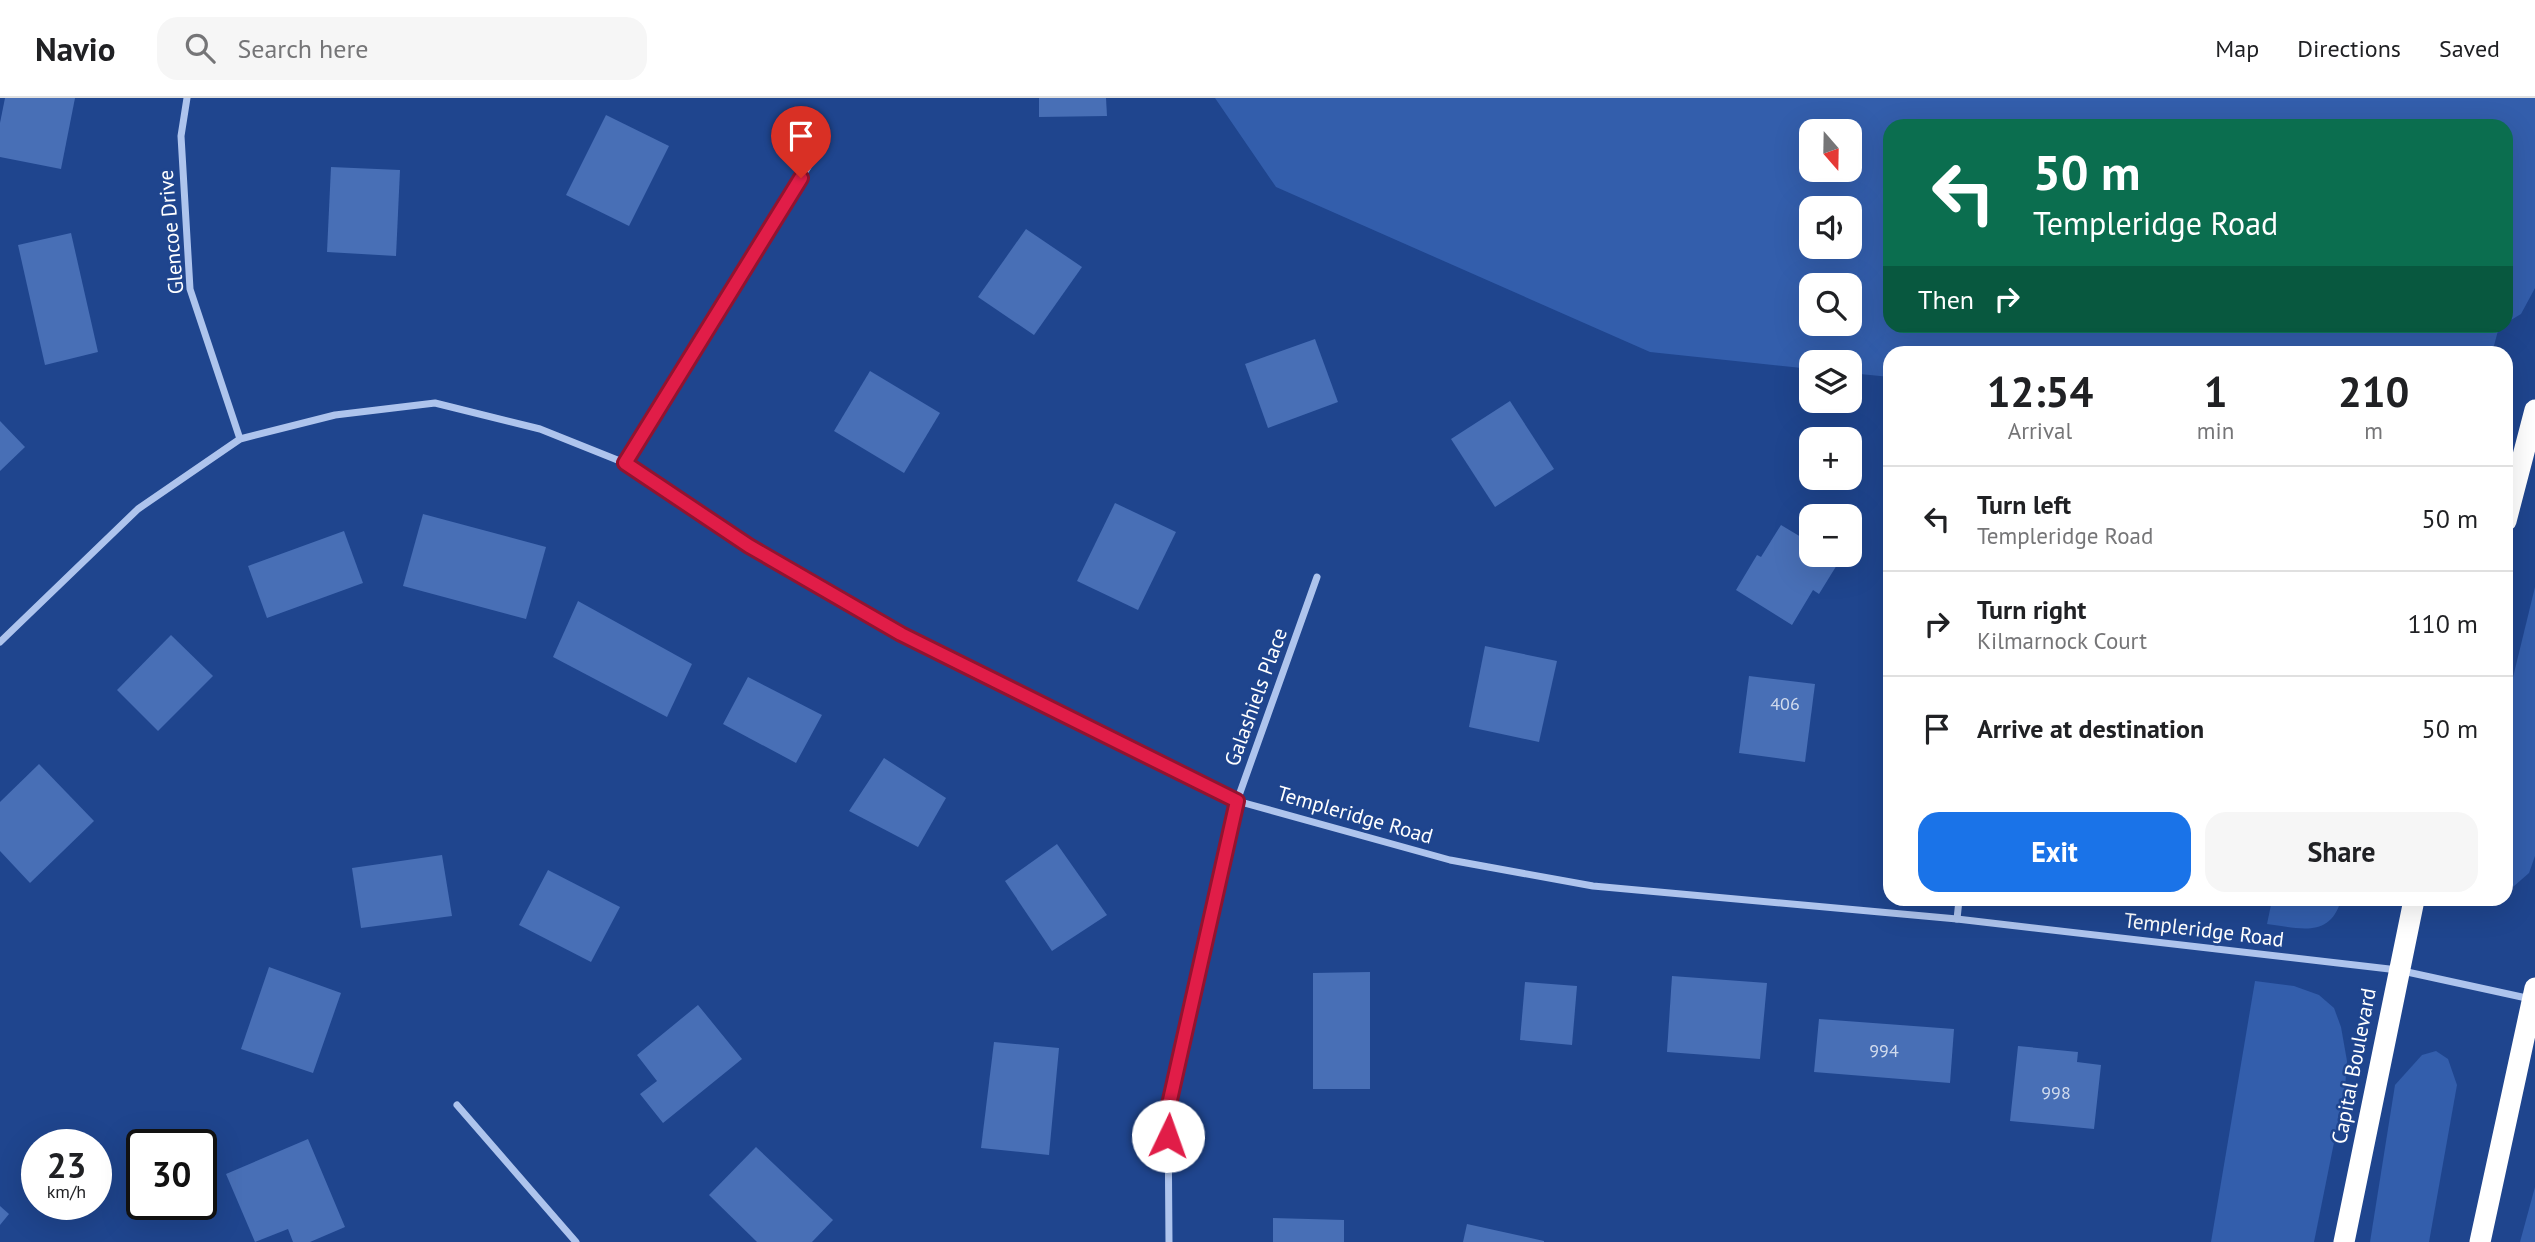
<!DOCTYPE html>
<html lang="en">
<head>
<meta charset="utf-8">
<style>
  body { margin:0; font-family:"PT Sans",sans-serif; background:#f6f6f6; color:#202124; height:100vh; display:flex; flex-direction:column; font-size:26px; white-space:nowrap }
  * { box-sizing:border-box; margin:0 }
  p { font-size:23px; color:#757577 }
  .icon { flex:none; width:38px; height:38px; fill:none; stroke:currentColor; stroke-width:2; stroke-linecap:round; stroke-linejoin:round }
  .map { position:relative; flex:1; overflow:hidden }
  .panel { position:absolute; left:1883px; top:248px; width:630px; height:560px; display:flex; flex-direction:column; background:#fff; border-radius:21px; box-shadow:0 7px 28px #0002 }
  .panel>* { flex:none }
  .hud { position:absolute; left:1883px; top:21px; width:630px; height:214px; border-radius:21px; box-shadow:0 7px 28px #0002; background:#0b6e4f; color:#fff; overflow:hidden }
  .needle { width:46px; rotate:160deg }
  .controls { position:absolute; left:1799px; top:21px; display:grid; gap:14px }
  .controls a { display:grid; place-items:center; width:63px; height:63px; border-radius:14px; background:#fff; box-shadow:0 7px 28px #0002; font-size:35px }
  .speed { position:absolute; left:21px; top:1031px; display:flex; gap:14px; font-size:35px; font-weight:700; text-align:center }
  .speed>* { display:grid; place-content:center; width:91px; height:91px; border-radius:50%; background:#fff; box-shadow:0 7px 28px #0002; line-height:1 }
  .speed small { font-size:18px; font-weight:400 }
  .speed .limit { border:4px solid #111; border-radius:10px; background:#fff; color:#111 }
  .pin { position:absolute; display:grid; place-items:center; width:60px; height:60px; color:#fff; margin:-72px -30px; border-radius:50% 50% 50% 0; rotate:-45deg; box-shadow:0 0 7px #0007 }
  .pin .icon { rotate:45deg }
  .me { position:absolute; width:77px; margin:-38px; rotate:3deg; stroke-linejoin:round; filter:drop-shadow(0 0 5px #0008) }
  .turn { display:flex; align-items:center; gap:24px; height:147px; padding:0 35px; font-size:32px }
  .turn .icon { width:91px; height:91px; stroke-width:2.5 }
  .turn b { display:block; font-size:49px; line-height:60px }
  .then { display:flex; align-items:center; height:66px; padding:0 35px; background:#0003; gap:14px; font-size:26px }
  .eta { display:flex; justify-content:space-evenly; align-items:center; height:119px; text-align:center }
  .eta b { font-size:42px; font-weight:700; line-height:49px }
  .cta { display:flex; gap:14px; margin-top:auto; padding:14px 35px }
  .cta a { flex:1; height:80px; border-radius:21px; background:#1a73e8; color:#fff; font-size:28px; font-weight:700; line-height:80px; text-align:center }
  .cta a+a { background:#f6f6f6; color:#202124 }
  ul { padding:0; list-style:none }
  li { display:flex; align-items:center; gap:21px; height:105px; padding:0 35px; border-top:2px solid #e0e0e0 }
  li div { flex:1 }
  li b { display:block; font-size:26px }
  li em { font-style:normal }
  header { display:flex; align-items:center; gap:42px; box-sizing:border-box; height:98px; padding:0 35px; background:#fff; border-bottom:2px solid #e0e0e0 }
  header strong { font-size:33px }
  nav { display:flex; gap:38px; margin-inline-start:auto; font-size:24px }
  .search { width:490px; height:63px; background:#f6f6f6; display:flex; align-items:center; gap:18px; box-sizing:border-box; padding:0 24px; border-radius:21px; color:#757577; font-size:26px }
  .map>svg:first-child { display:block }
</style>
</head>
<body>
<header>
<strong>Navio</strong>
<div class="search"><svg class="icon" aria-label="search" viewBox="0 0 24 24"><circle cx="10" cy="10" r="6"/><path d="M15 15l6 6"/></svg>Search here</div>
<nav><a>Map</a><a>Directions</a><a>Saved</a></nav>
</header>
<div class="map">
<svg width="2535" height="1144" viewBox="0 0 2535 1144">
  <rect width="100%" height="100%" fill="#1f458e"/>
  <g fill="#335eac" fill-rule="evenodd">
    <path d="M 1215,0 L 2535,0 L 2535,190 L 2521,216 L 2506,225 L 2506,28 L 1890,28 L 1890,228 L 2502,228 L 2499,229 L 2492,255 L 1890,256 L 1890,279 L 1850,275 L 1850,264 L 1811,264 L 1811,271 L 1650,254 L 1276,89 ZM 1850,33 L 1850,72 L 1811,72 L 1811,33 ZM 1850,110 L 1850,149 L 1811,149 L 1811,110 ZM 1811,187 L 1850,187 L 1850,226 L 1811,226 Z"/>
    <polygon points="2535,489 2535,758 2529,775 2506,795 2506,608"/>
    <path d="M 2272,802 L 2341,802 C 2330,841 2299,830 2267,826 Z"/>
    <polygon points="2255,883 2294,888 2319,897 2334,910 2341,929 2347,963 2345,990 2314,1144 2211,1144"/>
    <polygon points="2436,953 2448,961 2457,987 2429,1144 2370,1144 2395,987 2422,957"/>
    <polygon points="2535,1089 2535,1144 2520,1144"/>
  </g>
  <g fill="#486fb6">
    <polygon points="5,0 75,0 61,71 0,59 0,25"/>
    <polygon points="1039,0 1106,0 1107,18 1039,19"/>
    <polygon points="606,17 669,48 629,128 566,97"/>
    <polygon points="331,69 400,72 396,158 327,154"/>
    <polygon points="1026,131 1082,169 1034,237 978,199"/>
    <polygon points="71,135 98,254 45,267 18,147"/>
    <polygon points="1315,241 1338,304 1268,330 1245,266"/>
    <polygon points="870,273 940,315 904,375 834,333"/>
    <polygon points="1510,303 1554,371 1495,409 1451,341"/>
    <polygon points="0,323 25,349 0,373"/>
    <polygon points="1115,405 1176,434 1138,512 1077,483"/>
    <polygon points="423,416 546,449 526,521 403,488"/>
    <polygon points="1781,427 1811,445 1811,457 1831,457 1840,462 1819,496 1813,492 1792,527 1736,492 1757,457 1761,459"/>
    <polygon points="344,433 363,485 267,520 248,468"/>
    <polygon points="578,503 692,566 667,619 553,559"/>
    <polygon points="171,537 213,578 158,633 117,592"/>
    <polygon points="1485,548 1557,563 1539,644 1469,629"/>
    <polygon points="1749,578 1815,586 1805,664 1739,655"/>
    <polygon points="748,579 822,617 796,665 723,626"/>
    <polygon points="884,660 946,700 918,749 849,713"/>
    <polygon points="39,666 94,723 30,785 0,753 0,704"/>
    <polygon points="1057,746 1107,817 1052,853 1005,783"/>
    <polygon points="442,757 452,818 361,830 352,770"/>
    <polygon points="548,772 620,809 591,864 519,827"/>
    <polygon points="269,869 341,895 313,975 241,951"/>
    <polygon points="1370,874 1370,991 1313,991 1313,875"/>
    <polygon points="1672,878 1767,885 1760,961 1667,954"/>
    <polygon points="1525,884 1577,888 1572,947 1520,942"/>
    <polygon points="698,907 742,961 663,1025 640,996 657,983 637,957"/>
    <polygon points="1819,921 1954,931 1950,985 1814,974"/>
    <polygon points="994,944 1059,950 1049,1057 981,1050"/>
    <polygon points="2018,948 2078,954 2077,964 2101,967 2094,1031 2010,1023"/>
    <polygon points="308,1041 345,1129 310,1144 293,1144 288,1131 255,1144 226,1076"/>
    <polygon points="756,1049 833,1122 812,1144 757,1144 709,1097"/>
    <polygon points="0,1108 9,1116 0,1127"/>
    <polygon points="1273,1120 1344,1122 1344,1144 1273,1144"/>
    <polygon points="1467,1126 1544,1143 1544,1144 1463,1144"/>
  </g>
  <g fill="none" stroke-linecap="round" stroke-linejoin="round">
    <g stroke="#aec4ed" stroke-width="7">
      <polyline points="187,0 181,38 190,191 240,341"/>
      <polyline points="625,365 816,56"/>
      <polyline points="0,544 138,411 240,341 335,317 435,305 540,331 625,365 749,448 901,536 1237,703 1450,762 1593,788 1957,821 2398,872 2531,901"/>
      <polyline points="1957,821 1959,802"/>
      <polyline points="457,1007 576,1144"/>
      <polyline points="1169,1144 1168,1011 1237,703 1317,479"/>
    </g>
    <g stroke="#fff" stroke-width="21">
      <polyline points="2506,423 2535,312"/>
      <polyline points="2344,1144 2414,802"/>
      <polyline points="2480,1144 2535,890"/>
    </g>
  </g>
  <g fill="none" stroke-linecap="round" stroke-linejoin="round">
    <defs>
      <polyline id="route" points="801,80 625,365 749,448 901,536 1237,703 1168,1011 1168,1038"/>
    </defs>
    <use href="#route" stroke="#92132f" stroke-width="18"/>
    <use href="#route" stroke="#e11d48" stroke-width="12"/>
  </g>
  <g text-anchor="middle" stroke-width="5" stroke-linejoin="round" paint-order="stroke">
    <g font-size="18" fill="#d1dbed">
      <text x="1785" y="612">406</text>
      <text x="1884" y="959">994</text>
      <text x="2056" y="1001">998</text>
    </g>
    <g font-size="21" fill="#fff" stroke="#1f458e">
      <text transform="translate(171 134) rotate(-95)" y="7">Glencoe Drive</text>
      <text transform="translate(1256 599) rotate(-70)" y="7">Galashiels Place</text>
      <text transform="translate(1355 717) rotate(16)" y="7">Templeridge Road</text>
      <text transform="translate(2204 832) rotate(7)" y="7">Templeridge Road</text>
      <text transform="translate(2354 968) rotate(-79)" y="7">Capital Boulevard</text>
    </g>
  </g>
</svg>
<div class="controls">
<a><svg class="needle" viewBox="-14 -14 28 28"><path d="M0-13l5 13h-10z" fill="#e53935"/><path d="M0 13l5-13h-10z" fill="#757577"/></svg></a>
<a><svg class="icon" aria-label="sound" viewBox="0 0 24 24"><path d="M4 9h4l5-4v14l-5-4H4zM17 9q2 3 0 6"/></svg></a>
<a><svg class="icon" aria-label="search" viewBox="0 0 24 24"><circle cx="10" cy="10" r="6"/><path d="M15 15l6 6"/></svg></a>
<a><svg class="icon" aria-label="layers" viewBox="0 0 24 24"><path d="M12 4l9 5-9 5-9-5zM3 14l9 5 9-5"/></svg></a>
<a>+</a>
<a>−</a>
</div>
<div class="speed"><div>23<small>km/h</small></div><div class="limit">30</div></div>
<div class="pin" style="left:801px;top:80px;background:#d93025"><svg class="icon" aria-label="arrive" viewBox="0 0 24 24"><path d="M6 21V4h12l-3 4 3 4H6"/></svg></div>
<svg class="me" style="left:1168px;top:1038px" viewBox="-20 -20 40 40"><circle r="19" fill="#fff"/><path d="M0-13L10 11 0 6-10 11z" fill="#e11d48"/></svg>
<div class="hud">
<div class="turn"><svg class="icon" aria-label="left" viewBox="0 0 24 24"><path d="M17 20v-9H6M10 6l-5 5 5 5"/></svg><div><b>50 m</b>Templeridge Road</div></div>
<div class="then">Then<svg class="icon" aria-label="right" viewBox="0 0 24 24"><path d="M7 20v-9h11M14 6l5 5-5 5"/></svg></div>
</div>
<section class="panel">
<div class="eta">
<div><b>12:54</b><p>Arrival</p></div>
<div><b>1</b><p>min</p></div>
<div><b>210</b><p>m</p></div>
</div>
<ul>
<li><svg class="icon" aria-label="left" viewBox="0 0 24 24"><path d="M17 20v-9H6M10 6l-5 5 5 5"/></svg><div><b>Turn left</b><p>Templeridge Road</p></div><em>50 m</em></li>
<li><svg class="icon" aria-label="right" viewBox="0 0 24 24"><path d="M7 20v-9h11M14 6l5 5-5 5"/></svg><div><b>Turn right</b><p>Kilmarnock Court</p></div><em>110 m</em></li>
<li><svg class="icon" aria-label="arrive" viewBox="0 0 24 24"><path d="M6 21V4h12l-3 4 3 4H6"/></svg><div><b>Arrive at destination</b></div><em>50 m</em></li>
</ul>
<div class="cta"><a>Exit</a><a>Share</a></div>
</section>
</div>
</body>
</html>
